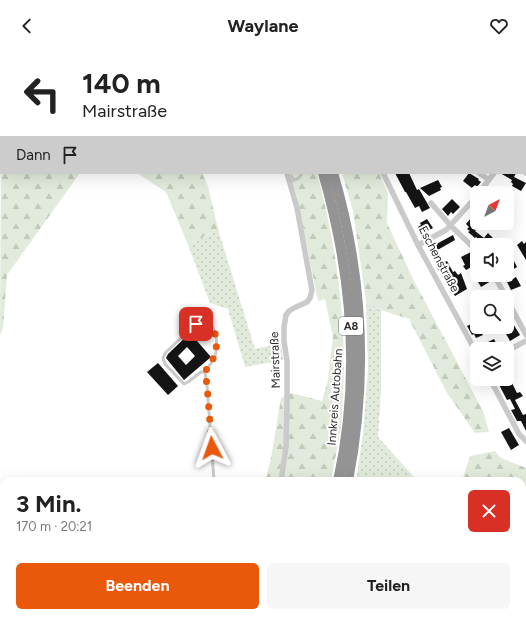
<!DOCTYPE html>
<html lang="de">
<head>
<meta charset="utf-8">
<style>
  body { margin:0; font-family:Figtree,sans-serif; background:#f6f6f6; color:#222; height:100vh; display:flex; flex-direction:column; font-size:15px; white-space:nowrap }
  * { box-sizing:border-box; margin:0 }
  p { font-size:13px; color:#767676 }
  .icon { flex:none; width:22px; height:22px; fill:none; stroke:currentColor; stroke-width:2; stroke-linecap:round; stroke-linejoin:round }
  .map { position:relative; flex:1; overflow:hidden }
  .side { position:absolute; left:0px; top:425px; width:526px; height:140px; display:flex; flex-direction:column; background:#fff; border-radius:12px 12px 0 0; box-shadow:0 4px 16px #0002 }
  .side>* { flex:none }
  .top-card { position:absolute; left:0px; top:0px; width:526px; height:122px; box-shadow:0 4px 16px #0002; background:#fff; color:#222; overflow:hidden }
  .needle { width:26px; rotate:41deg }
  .tools { position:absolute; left:470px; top:134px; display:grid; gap:8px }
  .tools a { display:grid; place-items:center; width:44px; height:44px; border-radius:6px; background:#fff; box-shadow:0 4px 16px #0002; font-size:20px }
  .pin { position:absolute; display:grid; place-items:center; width:34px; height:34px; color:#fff; margin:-17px; border-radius:8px; box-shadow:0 2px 6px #0006 }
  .me { position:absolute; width:44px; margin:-22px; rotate:356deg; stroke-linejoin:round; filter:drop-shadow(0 0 3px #0008) }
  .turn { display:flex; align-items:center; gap:14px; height:84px; padding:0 16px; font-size:18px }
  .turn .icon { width:52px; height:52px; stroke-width:2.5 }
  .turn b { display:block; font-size:28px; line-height:34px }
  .then { display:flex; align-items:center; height:38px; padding:0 16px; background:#0003; gap:8px; font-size:15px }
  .round { display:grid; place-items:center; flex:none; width:42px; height:42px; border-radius:6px; background:#f6f6f6 }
  .headline { display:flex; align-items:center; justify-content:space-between; height:68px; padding:0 16px }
  h1 { font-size:24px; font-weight:700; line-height:30px }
  .button { display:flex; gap:8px; margin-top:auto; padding:8px 16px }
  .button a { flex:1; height:46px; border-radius:6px; background:#ea580c; color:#fff; font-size:16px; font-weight:700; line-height:46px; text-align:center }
  .button a+a { background:#f6f6f6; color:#222 }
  header { display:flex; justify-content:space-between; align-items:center; height:52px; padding:0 16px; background:#fff; font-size:18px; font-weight:700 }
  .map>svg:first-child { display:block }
</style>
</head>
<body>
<header><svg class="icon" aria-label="back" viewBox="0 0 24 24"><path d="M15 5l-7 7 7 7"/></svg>Waylane<svg class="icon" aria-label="heart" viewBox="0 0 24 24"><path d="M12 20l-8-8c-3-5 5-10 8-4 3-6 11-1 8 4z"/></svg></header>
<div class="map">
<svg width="526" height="565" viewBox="0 0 526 565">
  <defs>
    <pattern id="green-dots" width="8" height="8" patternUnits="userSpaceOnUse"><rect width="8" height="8" fill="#e2ebdb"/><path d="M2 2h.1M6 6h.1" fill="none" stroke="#c2cabc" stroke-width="1.8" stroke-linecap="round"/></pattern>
    <pattern id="forest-firs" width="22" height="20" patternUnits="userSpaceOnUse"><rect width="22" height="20" fill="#e2ebdb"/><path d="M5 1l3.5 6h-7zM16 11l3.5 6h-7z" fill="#c2cabc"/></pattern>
  </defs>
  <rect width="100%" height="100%" fill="#fff"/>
  <g fill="url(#green-dots)">
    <polygon points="218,177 255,297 281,291 283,308 245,315 228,257 210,251 188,193"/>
    <polygon points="366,249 381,258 381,340 378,385 414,425 420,429 356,429 363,382 368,317"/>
  </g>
  <g fill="url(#forest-firs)">
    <polygon points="1,88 1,121 80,121 7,223 3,276 0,283"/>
    <polygon points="137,121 202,121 208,134 218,177 188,193 166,140"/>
    <path d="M 290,121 L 317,121 C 336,193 347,267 343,341 C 342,352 342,364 341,375 C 338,393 334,411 331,429 L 265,429 L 271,406 L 281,346 L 291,341 L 322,349 L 328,328 L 333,285 L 325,247 L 318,249 L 297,145 Z"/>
    <polygon points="342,121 379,121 388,141 387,171 414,229 483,359 489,380 475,381 447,341 409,267 381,258 366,249 353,159"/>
    <polygon points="495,399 501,406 526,416 526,442 522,437 522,429 514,429 499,425 484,429 462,429 470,404"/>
  </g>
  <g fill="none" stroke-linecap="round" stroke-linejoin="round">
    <polyline stroke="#c8daea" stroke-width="2" points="0,3 1,2"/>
  </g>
  <g fill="#141414" fill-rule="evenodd">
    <polygon points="395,121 409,121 417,138 419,137 430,156 422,160 419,154 415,156 406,140 405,140"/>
    <polygon points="469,121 479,127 478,128 481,130 477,135 475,133 472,136 463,129"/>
    <polygon points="500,121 516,121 514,125 526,131 521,139 512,134 513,132 511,130 512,128"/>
    <polygon points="438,128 442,135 440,136 441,138 429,144 420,136"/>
    <polygon points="452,147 460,155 453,162 451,160 448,164 442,157"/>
    <polygon points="477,159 477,171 482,171 475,179 484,186 488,181 495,188 497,187 499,189 502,186 506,190 503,193 484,193 476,185 475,186 468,180 470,179 467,177 469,175 466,172"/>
    <polygon points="427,167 433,176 422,182 418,175 421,173 420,171"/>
    <polygon points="453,183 455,188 434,200 431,195"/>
    <polygon points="522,189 524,192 526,190 526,208 517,193"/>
    <polygon points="471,200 477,212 466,218 463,214 465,213 461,205"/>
    <polygon points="512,205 517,215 512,218 511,215 507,217 507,208"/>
    <polygon points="447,209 453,220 455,219 458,223 461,221 467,237 455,244 436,214"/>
    <polygon points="474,223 487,223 491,229 481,235"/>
    <polygon points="516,225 521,234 511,238 507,230"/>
    <polygon points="507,262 520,283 510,289 505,280 507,278 505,275 507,275"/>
    <polygon points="476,270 477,275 490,275 481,280 483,283 476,286 474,282 472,283 467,274"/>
    <path d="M 190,281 L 211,305 L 184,328 L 166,306 L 168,302 ZM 187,295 L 195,304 L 186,313 L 178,304 Z"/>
    <polygon points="494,287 496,291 499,290 502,295 498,297 486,297 484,292"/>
    <polygon points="158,311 178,334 168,343 147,320"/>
    <polygon points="496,327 510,327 517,341 520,340 523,344 515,348 523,363 526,362 526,379 521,369 517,369 511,358 515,357 510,347 507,348"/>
    <polygon points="509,376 519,393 511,398 501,380"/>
  </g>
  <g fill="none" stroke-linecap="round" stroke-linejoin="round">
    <g stroke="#d5d5d5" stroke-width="10" stroke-dasharray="10 5" stroke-linecap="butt">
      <polyline points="286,0 286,1"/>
      <polyline points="295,0 295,1"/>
    </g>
    <g stroke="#cacaca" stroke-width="3">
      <polyline points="290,130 299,126 302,121"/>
      <path d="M 205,320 L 201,320 L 188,330 L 184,332 L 165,312 L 163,306 L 166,300 L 196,272 C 217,263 220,293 214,307 C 211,311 208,316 205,320 L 207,333 L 214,429"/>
    </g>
    <g stroke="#cacaca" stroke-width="5.5">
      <polyline points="408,0 410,1"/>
      <polyline points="268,1 268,0"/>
      <polyline points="480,1 482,0"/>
      <polyline points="525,65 526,63"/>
      <polyline points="525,119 526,121"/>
      <polyline points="383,121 418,193 477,302"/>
      <polyline points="479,121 489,128"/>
      <polyline points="479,141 494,121"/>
      <polyline points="431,151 451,174 477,199"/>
      <polyline points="418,193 446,178 477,144"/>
      <polyline points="494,223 506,245"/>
      <polyline points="507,247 526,283"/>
      <polyline points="507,299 526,289"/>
      <polyline points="490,327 519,382 526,389"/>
      <polyline points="281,429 286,395 287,352 287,309 284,289 284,275 286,263 289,259 294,256 307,250 310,246 312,238 297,156 287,121"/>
      <polyline points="522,559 526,557"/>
      <polyline points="477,561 488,565"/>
      <polyline points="258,565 261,561"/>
      <polyline points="506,565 515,561"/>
    </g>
    <g stroke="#949494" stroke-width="10">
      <path d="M 323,121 C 352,221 361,326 338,429"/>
      <path d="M 333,121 C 363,222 368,326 348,429"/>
      <polyline points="293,565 295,561"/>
      <polyline points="303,565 305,561"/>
    </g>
  </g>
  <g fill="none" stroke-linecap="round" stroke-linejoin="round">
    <path stroke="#ea580c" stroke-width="7" stroke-dasharray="0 12.6" d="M 196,272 C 213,265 218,284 216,297 C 215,306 209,313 205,320 L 207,333 L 212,396"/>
  </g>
  <g text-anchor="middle" stroke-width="4" stroke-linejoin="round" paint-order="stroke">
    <rect fill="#fff" stroke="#6c6c6c" stroke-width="1" x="339" y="265" width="24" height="18" rx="3"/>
    <g font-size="11" font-weight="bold" fill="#2d2d2d">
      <text x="351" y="278">A8</text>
    </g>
    <g font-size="12" fill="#2d2d2d" stroke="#fff">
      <text transform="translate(439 207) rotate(62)" y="4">Eschenstraße</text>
      <text transform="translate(275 308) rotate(-92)" y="4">Mairstraße</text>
      <text transform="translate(335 345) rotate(-86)" y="4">Innkreis Autobahn</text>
    </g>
  </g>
</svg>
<div class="tools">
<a><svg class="needle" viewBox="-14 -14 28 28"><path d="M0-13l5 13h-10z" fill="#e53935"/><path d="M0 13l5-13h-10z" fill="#767676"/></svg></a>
<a><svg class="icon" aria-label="sound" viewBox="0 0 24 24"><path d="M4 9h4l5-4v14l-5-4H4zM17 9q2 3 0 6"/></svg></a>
<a><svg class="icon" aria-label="search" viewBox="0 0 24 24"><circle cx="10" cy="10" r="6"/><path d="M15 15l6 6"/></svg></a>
<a><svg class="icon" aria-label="layers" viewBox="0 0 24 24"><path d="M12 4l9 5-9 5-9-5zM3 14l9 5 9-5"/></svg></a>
</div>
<div class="pin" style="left:196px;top:272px;background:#d93025"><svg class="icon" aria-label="arrive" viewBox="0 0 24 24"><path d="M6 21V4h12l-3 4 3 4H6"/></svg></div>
<svg class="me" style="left:212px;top:396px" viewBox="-20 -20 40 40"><path d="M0-17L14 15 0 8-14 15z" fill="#ea580c" stroke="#fff" stroke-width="4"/></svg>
<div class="top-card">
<div class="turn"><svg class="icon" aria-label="left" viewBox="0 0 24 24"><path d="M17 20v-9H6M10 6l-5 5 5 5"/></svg><div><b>140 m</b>Mairstraße</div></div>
<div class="then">Dann<svg class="icon" aria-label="arrive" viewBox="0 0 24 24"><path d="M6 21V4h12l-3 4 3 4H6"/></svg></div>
</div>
<section class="side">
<div class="headline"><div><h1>3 Min.</h1><p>170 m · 20:21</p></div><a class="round" style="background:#d93025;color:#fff"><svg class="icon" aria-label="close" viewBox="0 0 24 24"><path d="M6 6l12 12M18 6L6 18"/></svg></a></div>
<div class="button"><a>Beenden</a><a>Teilen</a></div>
</section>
</div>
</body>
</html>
